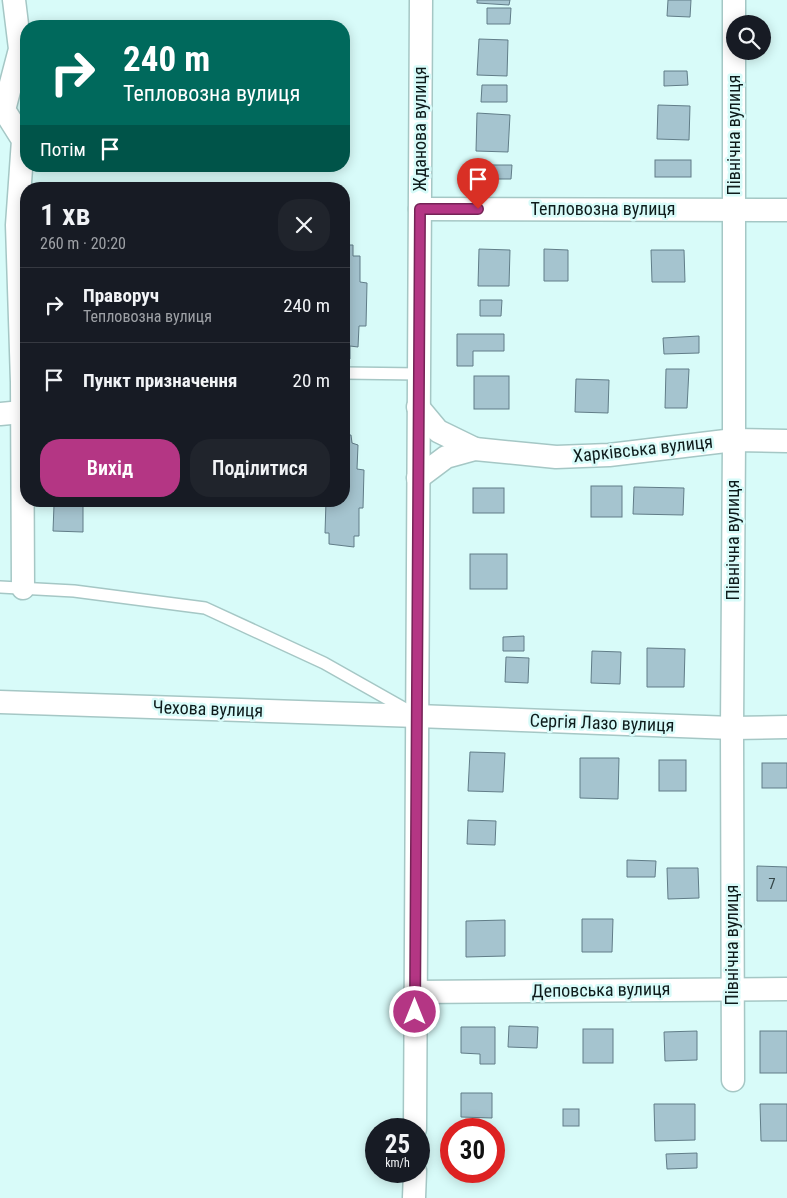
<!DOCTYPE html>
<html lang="uk">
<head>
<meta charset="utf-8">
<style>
  body { margin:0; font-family:"Roboto Condensed",sans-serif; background:#20242c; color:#f1f3f6; height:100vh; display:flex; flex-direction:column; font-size:19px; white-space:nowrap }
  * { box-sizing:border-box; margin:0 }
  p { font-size:16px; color:#9ea1a6 }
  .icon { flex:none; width:28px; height:28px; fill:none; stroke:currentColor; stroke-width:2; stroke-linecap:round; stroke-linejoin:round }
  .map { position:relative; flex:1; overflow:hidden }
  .panel { position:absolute; left:20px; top:182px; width:330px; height:325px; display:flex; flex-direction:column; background:#171b24; border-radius:20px; box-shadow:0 2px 12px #0003 }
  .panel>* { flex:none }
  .top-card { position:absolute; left:20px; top:20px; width:330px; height:152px; border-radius:20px; box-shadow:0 2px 12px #0003; background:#00695c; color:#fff; overflow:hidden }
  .fabs { position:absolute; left:726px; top:15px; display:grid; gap:10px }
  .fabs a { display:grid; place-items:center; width:45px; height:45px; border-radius:50%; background:#171b24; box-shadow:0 2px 12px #0003; font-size:25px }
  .speed { position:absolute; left:365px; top:1118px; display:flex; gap:10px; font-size:25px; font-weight:700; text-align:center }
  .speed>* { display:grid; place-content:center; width:65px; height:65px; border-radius:50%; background:#171b24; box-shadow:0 2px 12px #0003; line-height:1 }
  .speed small { font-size:12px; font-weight:400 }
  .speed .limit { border:8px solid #d22; background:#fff; color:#111 }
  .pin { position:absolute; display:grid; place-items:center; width:42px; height:42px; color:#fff; margin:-51px -21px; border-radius:50% 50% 50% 0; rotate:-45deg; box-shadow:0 0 5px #0007 }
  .pin .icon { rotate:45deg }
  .me { position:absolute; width:55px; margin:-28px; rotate:0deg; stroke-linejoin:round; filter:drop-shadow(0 0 4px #0008) }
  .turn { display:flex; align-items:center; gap:18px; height:105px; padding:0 20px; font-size:22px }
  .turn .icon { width:65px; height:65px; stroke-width:2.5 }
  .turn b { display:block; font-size:35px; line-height:42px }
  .then { display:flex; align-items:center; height:48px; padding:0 20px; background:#0003; gap:10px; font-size:19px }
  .round { display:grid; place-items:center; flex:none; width:52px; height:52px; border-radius:20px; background:#20242c }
  .summary { display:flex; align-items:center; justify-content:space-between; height:85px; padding:0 20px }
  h1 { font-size:30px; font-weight:600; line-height:38px }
  .action { display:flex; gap:10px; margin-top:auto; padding:10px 20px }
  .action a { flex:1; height:58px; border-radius:20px; background:#b43684; color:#fff; font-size:20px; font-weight:600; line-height:58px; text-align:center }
  .action a+a { background:#20242c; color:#f1f3f6 }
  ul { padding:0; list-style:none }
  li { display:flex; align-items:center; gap:15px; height:75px; padding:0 20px; border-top:1px solid #363941 }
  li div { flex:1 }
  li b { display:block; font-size:19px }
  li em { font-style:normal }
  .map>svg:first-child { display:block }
</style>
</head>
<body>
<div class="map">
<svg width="787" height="1198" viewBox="0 0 787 1198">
  <rect width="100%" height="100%" fill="#d8fbf9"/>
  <g fill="#a5c4cf" stroke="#617d88">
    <polygon points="477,0 510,0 509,5 477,3"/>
    <polygon points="668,0 691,0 690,17 667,16"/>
    <polygon points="487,8 511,8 510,24 487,24"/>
    <polygon points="65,24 97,25 97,26 65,26"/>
    <polygon points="479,39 508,40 507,76 477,75"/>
    <polygon points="664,71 687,71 688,85 664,86"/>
    <polygon points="482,85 507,85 507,102 481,102"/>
    <polygon points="658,105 690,106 689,140 657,139"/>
    <polygon points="477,113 510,115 508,152 476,151"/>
    <rect x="655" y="160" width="36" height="17"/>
    <polygon points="485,165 512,165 511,179 484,179"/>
    <polygon points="344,245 353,245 353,256 360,256 360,282 367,283 366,326 359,326 358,347 350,346 350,359 344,359"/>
    <polygon points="479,249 510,250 509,286 478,286"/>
    <polygon points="544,249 568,250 568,281 544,281"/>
    <polygon points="651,250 684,250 685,282 652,282"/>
    <polygon points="480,300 502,300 501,316 480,316"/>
    <polygon points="457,334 504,334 504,351 473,351 473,366 457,366"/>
    <polygon points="699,336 699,353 664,354 663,338"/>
    <polygon points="666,369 689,369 687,408 665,408"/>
    <rect x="474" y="376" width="35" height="33"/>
    <polygon points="576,379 609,380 608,413 575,412"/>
    <polygon points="344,435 351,435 352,443 358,445 357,469 364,470 363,508 359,508 359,536 354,536 354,547 329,544 329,533 325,533 326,501 344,501"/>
    <rect x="591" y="486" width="31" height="31"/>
    <polygon points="634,487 684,488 683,515 633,514"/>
    <rect x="473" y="488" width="31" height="25"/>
    <polygon points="46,501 83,501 83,532 53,531 54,505 45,505"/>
    <rect x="470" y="554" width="37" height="35"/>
    <polygon points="524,636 524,651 503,651 503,637"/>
    <polygon points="647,648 685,649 684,687 647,687"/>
    <polygon points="592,651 621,652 620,684 591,683"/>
    <polygon points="506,657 529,658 528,683 505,682"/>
    <polygon points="470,752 505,753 503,792 468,791"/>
    <polygon points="580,758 619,758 618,799 580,798"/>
    <rect x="659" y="760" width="27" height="31"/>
    <rect x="762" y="763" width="25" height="25"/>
    <polygon points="468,820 496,821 495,845 467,844"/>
    <polygon points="627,860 656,861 655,877 627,877"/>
    <polygon points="757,866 787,867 787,901 757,901"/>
    <polygon points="667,868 698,868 699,898 668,899"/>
    <polygon points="582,919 613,919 612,952 582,952"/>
    <polygon points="505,920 505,956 466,957 466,921"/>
    <polygon points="509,1026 538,1027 537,1048 508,1047"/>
    <polygon points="461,1027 495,1027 495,1064 480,1064 480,1054 461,1053"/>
    <rect x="583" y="1029" width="30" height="34"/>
    <polygon points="697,1031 697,1060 665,1061 664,1032"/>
    <rect x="760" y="1031" width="27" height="42"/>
    <polygon points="461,1093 492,1093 492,1118 461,1117"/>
    <polygon points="654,1104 695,1104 695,1140 655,1141"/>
    <polygon points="760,1104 787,1104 787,1141 761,1141"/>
    <rect x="563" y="1109" width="16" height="17"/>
    <polygon points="697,1153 697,1168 667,1169 666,1154"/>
  </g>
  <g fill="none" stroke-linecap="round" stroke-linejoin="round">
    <defs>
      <g id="lane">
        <polyline points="344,373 419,374"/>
        <polyline points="0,587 74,591 205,608 324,663 409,711"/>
      </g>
      <g id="street">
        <polyline points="14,0 20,49 4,110 23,140 17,225 22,382 23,588"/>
        <polyline points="420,209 787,210"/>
        <polyline points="418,407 438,431 475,449"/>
        <polyline points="0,414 22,412"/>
        <polyline points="418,478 446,457 475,449 556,457 609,455 734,440 787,441"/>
        <polyline points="0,702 417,716 732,728 787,727"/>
        <polyline points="415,992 787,989"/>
        <polyline points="733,1080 732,728 734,440 734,0"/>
        <polyline points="415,1129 421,0"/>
        <polyline points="414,1198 415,1171"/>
      </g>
    </defs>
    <use href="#lane" stroke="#a5c7c5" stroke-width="14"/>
    <use href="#street" stroke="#a5c7c5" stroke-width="25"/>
    <use href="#lane" stroke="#fff" stroke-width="11"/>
    <use href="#street" stroke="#fff" stroke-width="22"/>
  </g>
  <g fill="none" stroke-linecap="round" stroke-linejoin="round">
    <defs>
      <polyline id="route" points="415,1012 420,209 478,209"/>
    </defs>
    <use href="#route" stroke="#752356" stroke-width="12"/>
    <use href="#route" stroke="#b43684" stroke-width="9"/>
  </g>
  <g text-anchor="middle" stroke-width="5" stroke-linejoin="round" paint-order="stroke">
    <g font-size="15" fill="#344548">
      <text x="772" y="889">7</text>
    </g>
    <g font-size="18" fill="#0e1b1b" stroke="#d8fbf9">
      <text transform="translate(420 129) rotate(-90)" y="6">Жданова вулиця</text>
      <text transform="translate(734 135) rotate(-90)" y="6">Північна вулиця</text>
      <text x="603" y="215">Тепловозна вулиця</text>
      <text transform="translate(643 449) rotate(-6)" y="6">Харківська вулиця</text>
      <text transform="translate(733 540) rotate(-90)" y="6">Північна вулиця</text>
      <text transform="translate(208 709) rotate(2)" y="6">Чехова вулиця</text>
      <text transform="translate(602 723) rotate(2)" y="6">Сергія Лазо вулиця</text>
      <text transform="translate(732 945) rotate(-90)" y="6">Північна вулиця</text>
      <text transform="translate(601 990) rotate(-1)" y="6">Деповська вулиця</text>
    </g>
  </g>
</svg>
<div class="fabs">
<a><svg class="icon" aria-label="search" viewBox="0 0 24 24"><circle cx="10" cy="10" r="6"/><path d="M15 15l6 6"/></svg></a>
</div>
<div class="speed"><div>25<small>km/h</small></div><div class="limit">30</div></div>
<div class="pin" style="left:478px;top:209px;background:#d93025"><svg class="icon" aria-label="arrive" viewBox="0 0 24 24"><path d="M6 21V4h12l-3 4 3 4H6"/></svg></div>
<svg class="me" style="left:415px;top:1012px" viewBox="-20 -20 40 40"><circle r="17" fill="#b43684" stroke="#fff" stroke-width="3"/><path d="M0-11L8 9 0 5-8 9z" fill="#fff"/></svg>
<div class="top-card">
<div class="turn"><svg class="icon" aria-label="right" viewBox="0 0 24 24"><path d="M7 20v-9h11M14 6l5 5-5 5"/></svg><div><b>240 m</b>Тепловозна вулиця</div></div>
<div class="then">Потім<svg class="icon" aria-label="arrive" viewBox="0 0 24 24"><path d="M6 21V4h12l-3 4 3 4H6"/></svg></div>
</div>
<section class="panel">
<div class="summary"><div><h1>1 хв</h1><p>260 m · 20:20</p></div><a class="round"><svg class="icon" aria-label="close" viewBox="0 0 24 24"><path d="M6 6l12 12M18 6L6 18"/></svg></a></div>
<ul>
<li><svg class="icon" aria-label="right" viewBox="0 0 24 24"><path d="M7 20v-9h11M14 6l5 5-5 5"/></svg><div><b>Праворуч</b><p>Тепловозна вулиця</p></div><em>240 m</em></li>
<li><svg class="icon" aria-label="arrive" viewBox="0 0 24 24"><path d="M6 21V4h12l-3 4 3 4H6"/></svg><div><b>Пункт призначення</b></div><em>20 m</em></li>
</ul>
<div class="action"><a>Вихід</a><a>Поділитися</a></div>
</section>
</div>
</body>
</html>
